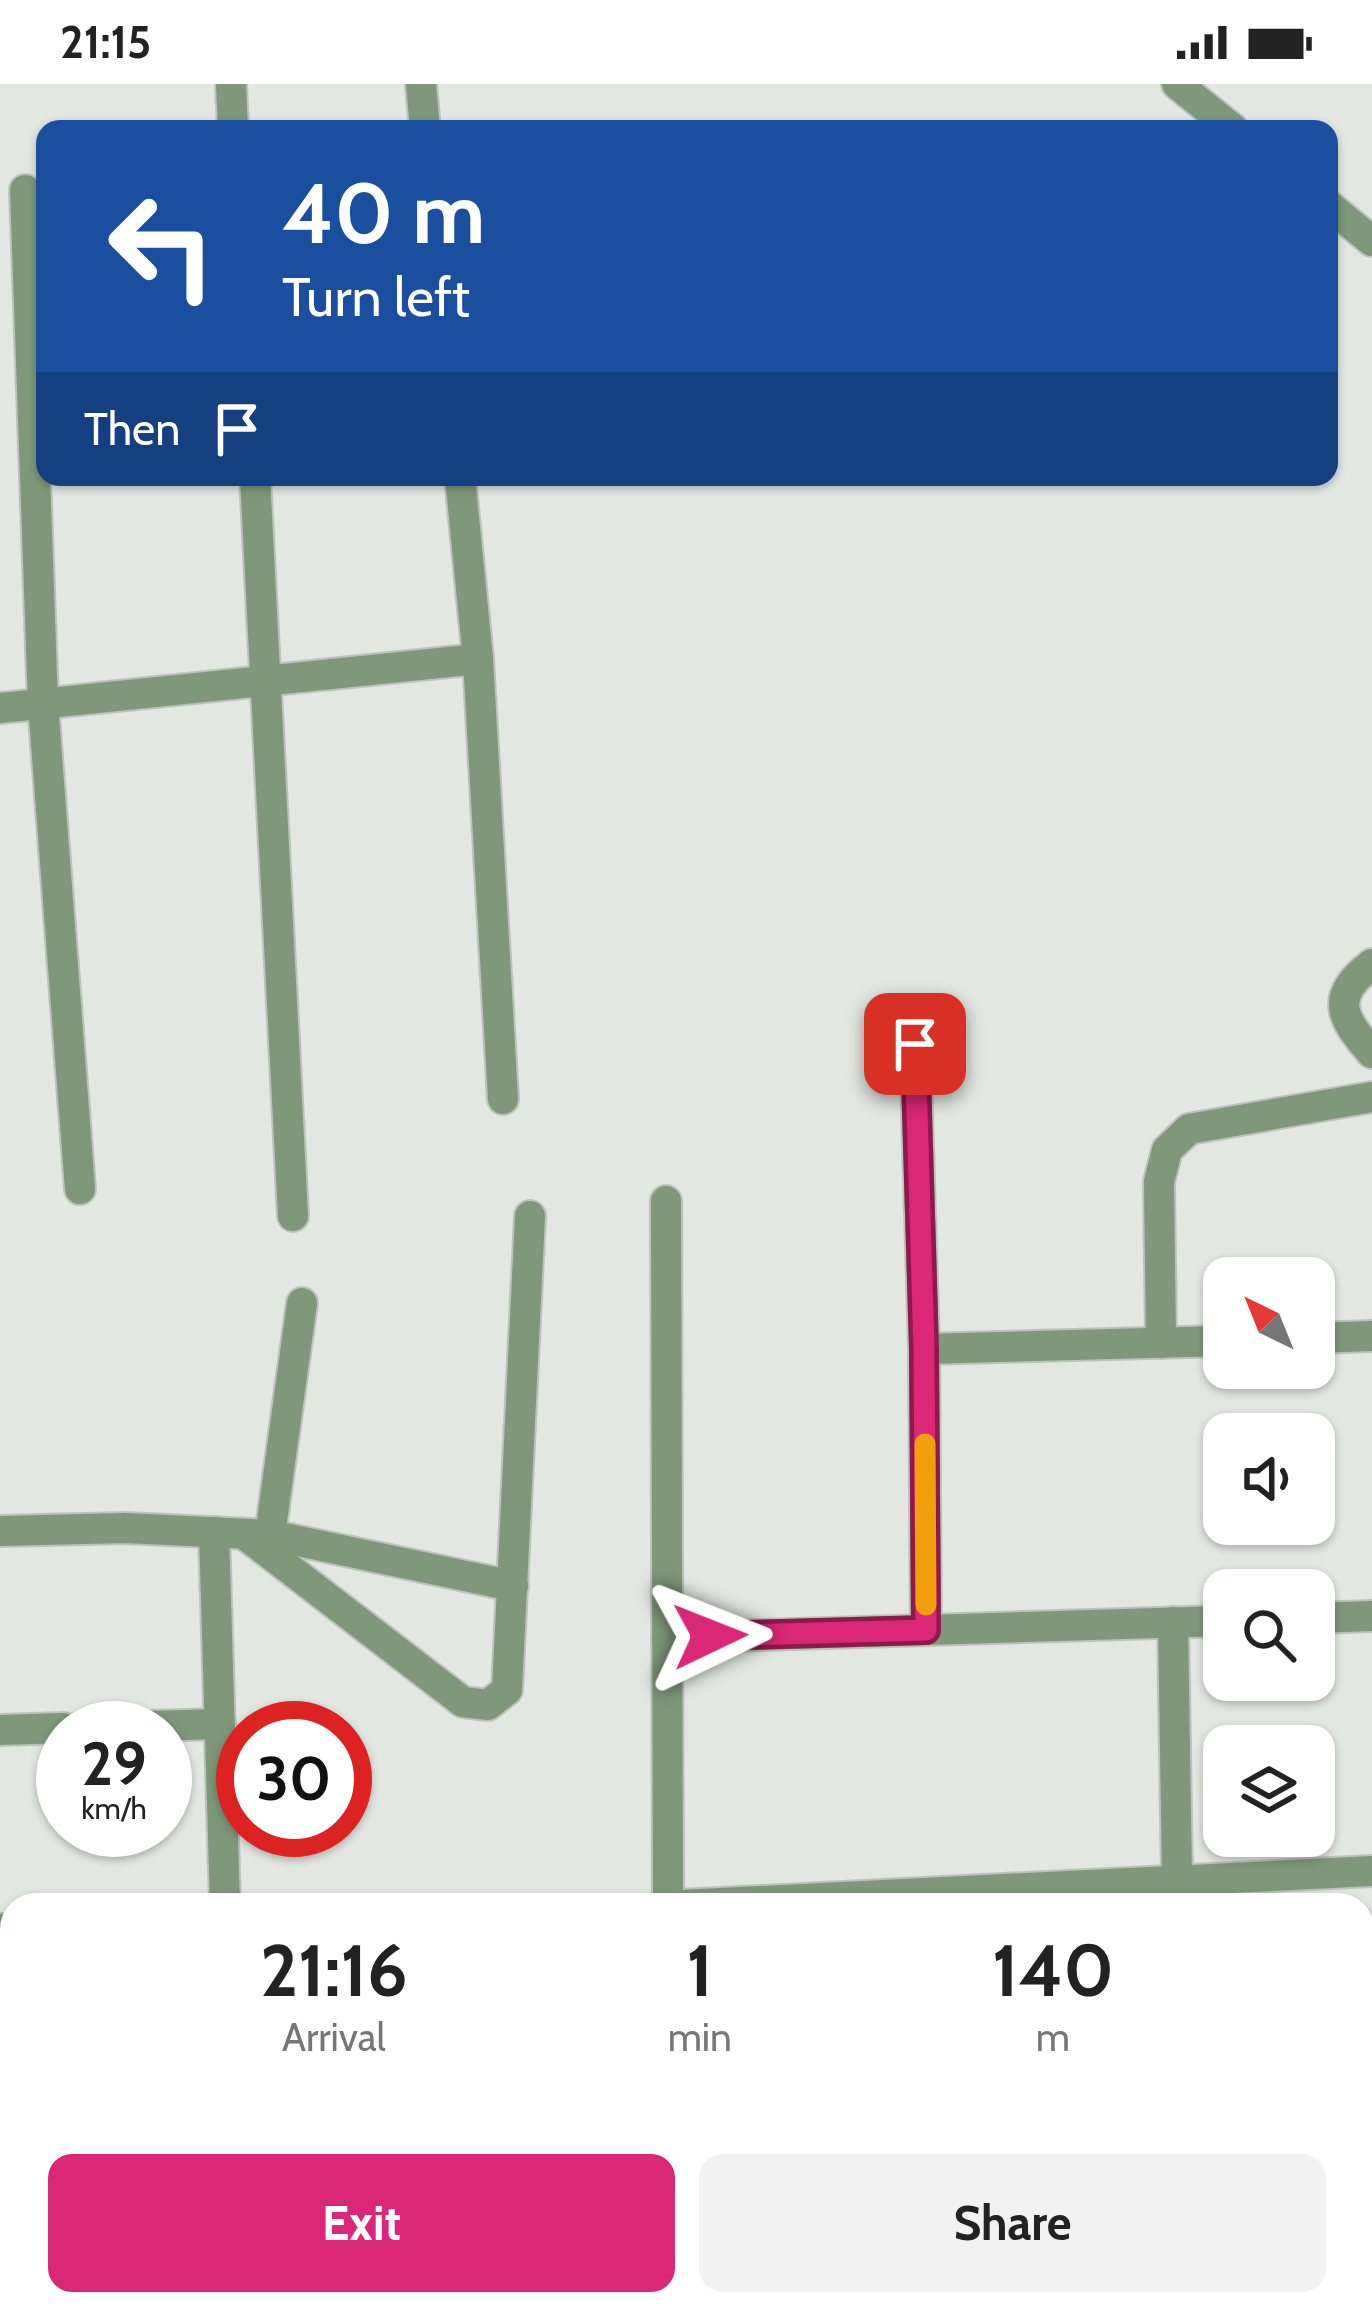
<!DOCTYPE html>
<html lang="en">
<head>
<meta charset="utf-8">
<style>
  body { margin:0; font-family:Cabin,sans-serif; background:#f2f2f2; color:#222; height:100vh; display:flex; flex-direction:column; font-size:45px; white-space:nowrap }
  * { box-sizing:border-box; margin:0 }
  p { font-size:39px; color:#767676 }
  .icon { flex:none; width:66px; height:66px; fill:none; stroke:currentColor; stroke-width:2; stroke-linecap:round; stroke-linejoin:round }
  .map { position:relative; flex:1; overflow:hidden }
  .sheet { position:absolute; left:0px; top:1809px; width:1374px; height:423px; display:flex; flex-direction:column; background:#fff; border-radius:36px 36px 0 0; box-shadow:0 3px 9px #0004 }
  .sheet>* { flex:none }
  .banner { position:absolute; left:36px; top:36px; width:1302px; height:366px; border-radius:24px; box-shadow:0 3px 9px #0004; background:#1a4fa0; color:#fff; overflow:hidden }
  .needle { width:78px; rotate:317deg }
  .controls { position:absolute; left:1203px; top:1173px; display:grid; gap:24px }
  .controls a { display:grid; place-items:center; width:132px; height:132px; border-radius:24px; background:#fff; box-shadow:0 3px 9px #0004; font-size:60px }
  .speed { position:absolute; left:36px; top:1617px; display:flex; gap:24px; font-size:60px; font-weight:700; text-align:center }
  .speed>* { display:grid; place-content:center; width:156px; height:156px; border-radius:50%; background:#fff; box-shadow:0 3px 9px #0004; line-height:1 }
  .speed small { font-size:30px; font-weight:400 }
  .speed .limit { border:18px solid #d22; background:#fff; color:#111 }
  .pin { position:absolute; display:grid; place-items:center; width:102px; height:102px; color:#fff; margin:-51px; border-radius:24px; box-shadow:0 6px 18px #0006 }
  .me { position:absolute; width:132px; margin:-66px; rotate:88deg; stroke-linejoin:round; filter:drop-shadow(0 0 9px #0008) }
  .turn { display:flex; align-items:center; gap:42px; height:252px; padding:0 48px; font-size:54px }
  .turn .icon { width:156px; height:156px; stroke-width:2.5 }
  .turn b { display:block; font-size:84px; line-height:102px }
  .then { display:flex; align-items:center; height:114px; padding:0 48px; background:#0003; gap:24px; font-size:45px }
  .eta { display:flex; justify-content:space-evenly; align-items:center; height:204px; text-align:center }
  .eta b { font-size:72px; font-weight:700; line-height:84px }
  .button { display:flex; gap:24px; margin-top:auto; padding:24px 48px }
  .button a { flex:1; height:138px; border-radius:24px; background:#db2777; color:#fff; font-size:48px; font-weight:700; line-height:138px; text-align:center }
  .button a+a { background:#f2f2f2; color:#222 }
  .status { display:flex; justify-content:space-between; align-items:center; height:84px; padding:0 60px; background:#fff; direction:ltr }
  .status svg { height:33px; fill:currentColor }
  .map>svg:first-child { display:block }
</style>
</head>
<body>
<div class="status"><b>21:15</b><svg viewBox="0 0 49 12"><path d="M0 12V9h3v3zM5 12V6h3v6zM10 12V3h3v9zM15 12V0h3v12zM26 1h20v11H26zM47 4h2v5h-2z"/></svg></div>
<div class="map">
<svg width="1372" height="2230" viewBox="0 0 1372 2230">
  <rect width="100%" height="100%" fill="#e2e8e1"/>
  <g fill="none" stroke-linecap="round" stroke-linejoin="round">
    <defs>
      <g id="minor">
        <polyline points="231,0 233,45"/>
        <polyline points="421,0 425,45"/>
        <polyline points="1177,0 1233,45"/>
        <polyline points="25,106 43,620 80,1105"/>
        <polyline points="1329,122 1372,157"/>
        <polyline points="255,393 293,1132"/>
        <polyline points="460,393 478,575 503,1015"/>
        <polyline points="0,624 478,575"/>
        <path d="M 1372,880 C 1329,913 1341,934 1372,969"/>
        <polyline points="915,960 924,1265 926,1546"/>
        <polyline points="666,1117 668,1821"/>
        <polyline points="1314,1254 1372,1252"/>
        <polyline points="1161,1259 1159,1098 1167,1066 1189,1045 1372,1013"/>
        <polyline points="924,1265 1224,1257"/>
        <polyline points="0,1447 125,1444 270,1451 513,1502"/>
        <polyline points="214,1448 225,1821"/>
        <polyline points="244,1450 463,1618 488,1621 507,1606 530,1132"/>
        <polyline points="270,1451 302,1219"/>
        <polyline points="1314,1534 1372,1532"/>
        <polyline points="1173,1538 1177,1795"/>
        <polyline points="667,1554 1224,1537"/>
        <polyline points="79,1644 220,1640"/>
        <polyline points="0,1646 63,1644"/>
        <polyline points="680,1821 1372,1787"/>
        <polyline points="0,1845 12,1845"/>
        <polyline points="0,1976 12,1976"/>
        <polyline points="1362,2030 1372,2029"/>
        <polyline points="0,2102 12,2101"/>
        <polyline points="244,2220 244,2230"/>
        <polyline points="501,2220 502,2230"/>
        <polyline points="691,2220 691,2230"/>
        <polyline points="959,2220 960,2230"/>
        <polyline points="1195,2220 1195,2230"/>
      </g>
    </defs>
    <use href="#minor" stroke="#bdc3bc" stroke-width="34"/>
    <use href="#minor" stroke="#7e9879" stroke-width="30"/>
  </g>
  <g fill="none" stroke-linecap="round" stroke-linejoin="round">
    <defs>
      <polyline id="route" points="710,1552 926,1546 924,1265 915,960"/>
    </defs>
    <use href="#route" stroke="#8e194d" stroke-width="30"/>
    <use href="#route" stroke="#db2777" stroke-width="21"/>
    <polyline stroke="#f59e0b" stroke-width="21" points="925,1360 926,1521"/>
  </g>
</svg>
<div class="controls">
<a><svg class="needle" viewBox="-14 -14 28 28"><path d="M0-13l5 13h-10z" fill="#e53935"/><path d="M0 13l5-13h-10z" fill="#767676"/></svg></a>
<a><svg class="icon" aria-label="sound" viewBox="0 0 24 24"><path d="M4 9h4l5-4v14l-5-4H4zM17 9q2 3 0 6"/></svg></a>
<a><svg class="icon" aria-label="search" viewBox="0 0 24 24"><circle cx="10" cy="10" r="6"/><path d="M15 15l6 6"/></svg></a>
<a><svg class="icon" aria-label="layers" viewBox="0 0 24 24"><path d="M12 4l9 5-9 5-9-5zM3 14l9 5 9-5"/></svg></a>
</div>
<div class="speed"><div>29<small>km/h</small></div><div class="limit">30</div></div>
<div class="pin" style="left:915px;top:960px;background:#d93025"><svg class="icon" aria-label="arrive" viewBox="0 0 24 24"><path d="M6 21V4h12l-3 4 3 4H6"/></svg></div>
<svg class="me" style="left:710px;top:1552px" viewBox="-20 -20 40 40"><path d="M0-17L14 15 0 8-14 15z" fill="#db2777" stroke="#fff" stroke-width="4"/></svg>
<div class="banner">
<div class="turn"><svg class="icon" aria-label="left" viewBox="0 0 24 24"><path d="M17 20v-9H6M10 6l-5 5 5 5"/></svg><div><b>40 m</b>Turn left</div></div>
<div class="then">Then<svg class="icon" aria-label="arrive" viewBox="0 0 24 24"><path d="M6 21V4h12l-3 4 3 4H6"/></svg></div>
</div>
<section class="sheet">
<div class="eta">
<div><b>21:16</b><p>Arrival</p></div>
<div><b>1</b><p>min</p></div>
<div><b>140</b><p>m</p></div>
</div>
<div class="button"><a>Exit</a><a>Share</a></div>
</section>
</div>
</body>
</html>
